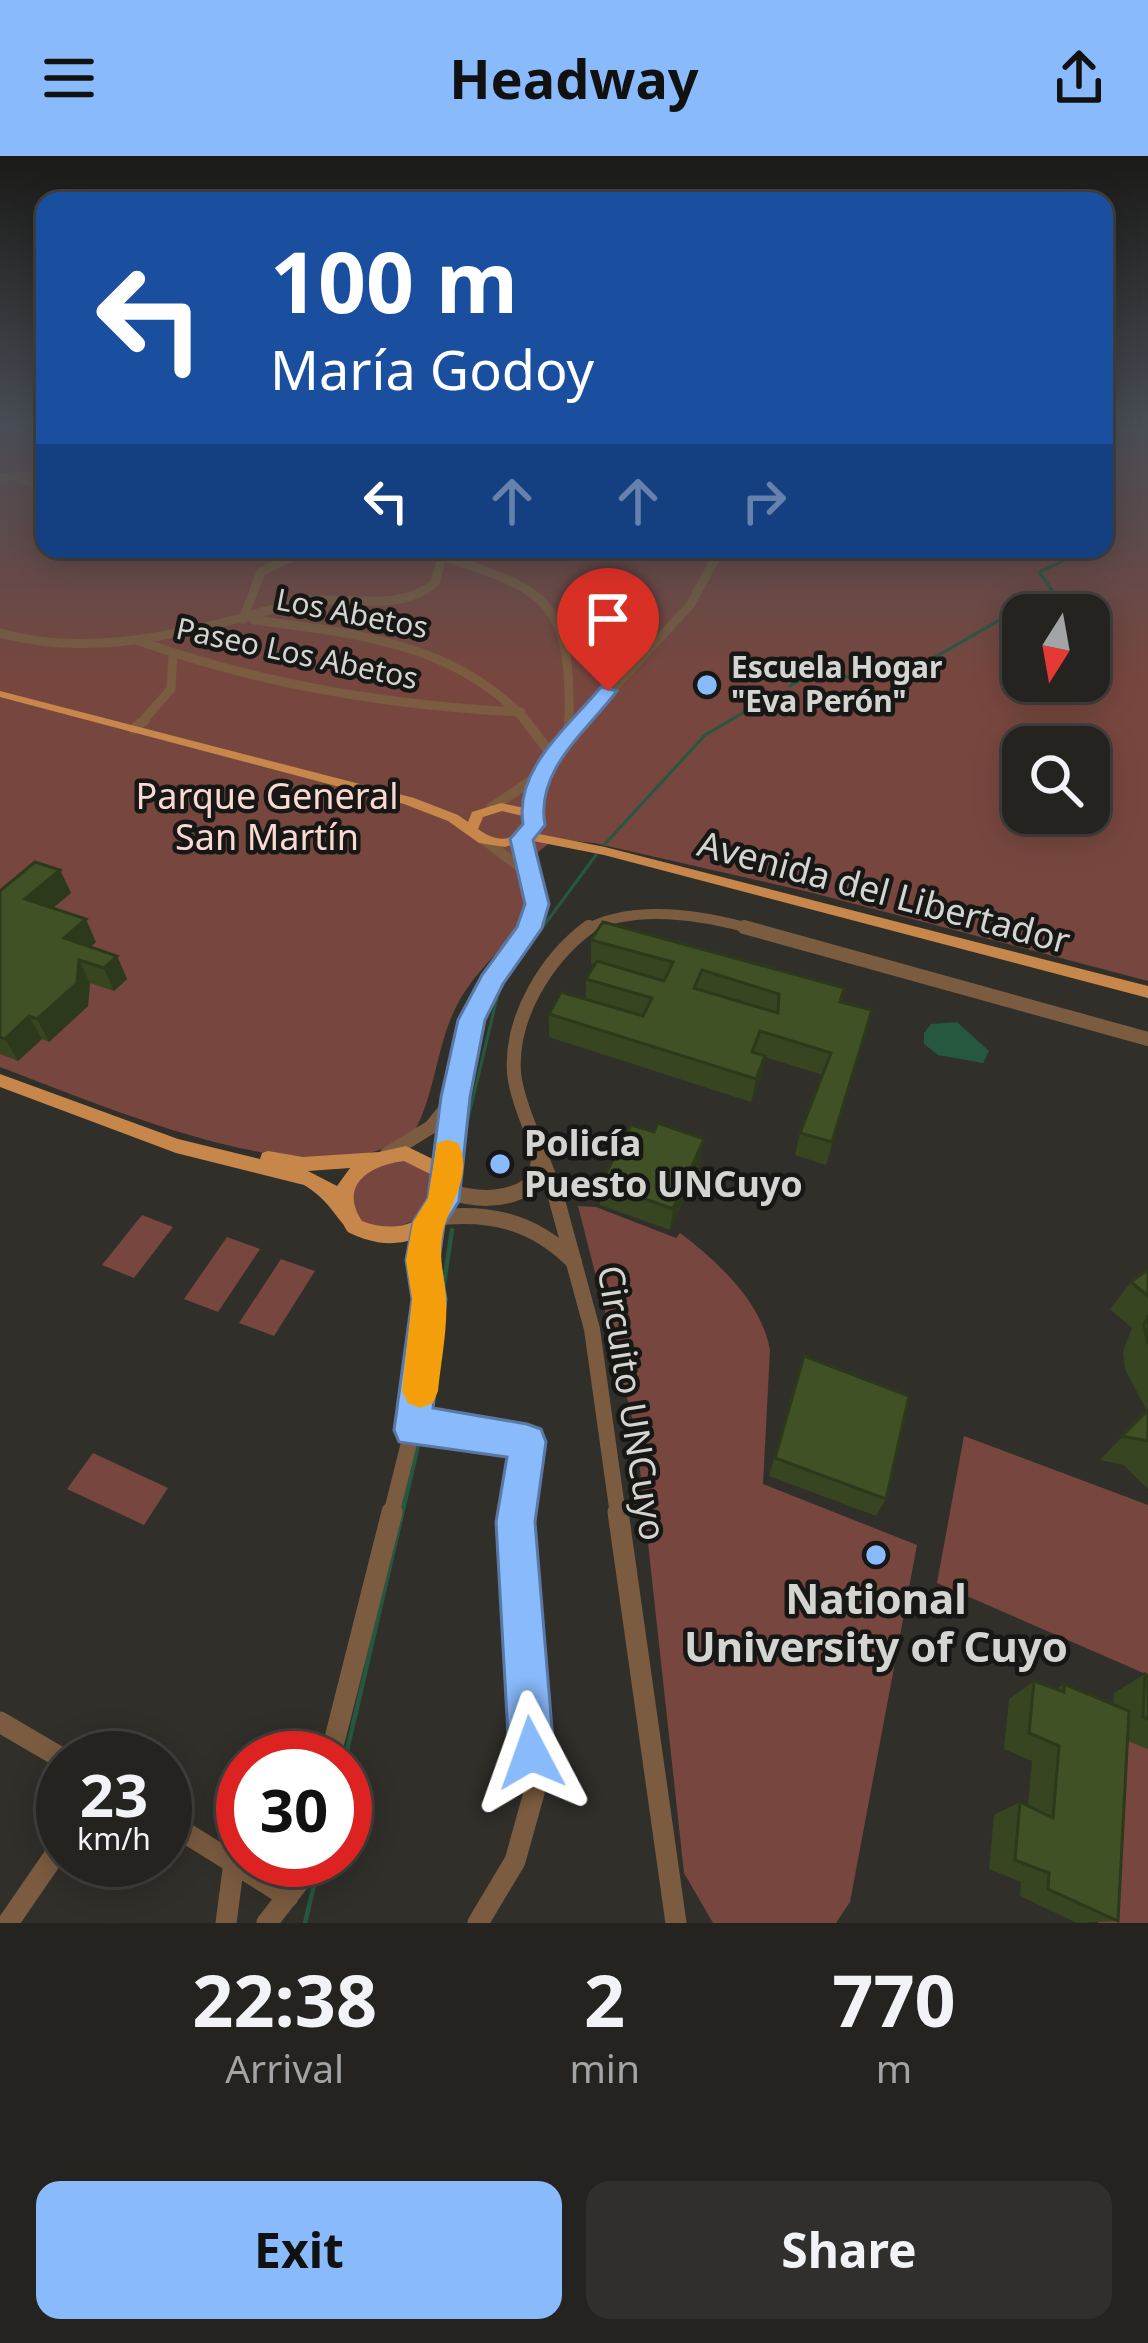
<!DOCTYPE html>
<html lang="en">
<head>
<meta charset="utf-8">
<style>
  body { margin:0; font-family:"Noto Sans",sans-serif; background:#302f2d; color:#f1f3f6; height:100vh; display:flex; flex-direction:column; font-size:45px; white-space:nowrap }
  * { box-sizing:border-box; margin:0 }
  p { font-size:39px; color:#a3a4a5 }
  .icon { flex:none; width:66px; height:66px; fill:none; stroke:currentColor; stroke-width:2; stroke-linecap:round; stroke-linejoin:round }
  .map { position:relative; height:1767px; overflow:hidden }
  .panel { display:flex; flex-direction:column; background:#242320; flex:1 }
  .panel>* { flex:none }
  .top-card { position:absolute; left:36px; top:36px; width:1077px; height:366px; border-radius:24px; box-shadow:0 6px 30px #0003,0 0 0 3px #41403e; background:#1a4fa0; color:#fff; overflow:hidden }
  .needle { width:78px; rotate:191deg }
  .buttons { position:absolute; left:1002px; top:438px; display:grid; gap:24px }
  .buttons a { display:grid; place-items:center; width:108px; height:108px; border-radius:24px; background:#242320; box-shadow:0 6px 30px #0003,0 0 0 3px #41403e; font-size:60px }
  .speed { position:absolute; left:36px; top:1575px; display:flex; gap:24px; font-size:60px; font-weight:700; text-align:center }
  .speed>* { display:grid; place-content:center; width:156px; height:156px; border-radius:50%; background:#242320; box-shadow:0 6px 30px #0003,0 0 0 3px #41403e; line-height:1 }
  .speed small { font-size:30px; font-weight:400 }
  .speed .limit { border:18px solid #d22; background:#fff; color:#111 }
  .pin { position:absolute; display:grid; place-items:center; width:102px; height:102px; color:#fff; margin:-123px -51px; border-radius:50% 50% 50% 0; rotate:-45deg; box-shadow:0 0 12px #0007 }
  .pin .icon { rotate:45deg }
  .me { position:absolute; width:132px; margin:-66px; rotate:356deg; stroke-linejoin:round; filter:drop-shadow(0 0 9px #0008) }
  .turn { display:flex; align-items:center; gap:42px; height:252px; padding:0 36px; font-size:54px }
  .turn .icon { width:156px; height:156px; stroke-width:2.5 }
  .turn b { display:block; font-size:84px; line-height:102px }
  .lanes { display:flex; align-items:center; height:114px; padding:0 36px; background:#0003; justify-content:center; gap:60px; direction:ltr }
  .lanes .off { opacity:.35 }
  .eta { display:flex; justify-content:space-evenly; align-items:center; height:204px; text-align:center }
  .eta b { font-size:72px; font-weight:700; line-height:84px }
  .button { display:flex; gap:24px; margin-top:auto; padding:24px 36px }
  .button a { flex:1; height:138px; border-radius:24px; background:#89bafc; color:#111; font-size:48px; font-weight:700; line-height:138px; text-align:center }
  .button a+a { background:#302f2d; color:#f1f3f6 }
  header { display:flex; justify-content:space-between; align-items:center; height:156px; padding:0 36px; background:#89bafc; color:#111; font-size:54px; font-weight:700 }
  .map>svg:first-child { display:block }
</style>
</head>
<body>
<header><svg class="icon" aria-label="menu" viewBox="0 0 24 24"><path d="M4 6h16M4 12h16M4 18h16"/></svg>Headway<svg class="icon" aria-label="share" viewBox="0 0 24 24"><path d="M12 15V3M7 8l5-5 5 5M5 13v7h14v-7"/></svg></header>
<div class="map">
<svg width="1148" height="1767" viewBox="0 0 1148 1767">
  <rect width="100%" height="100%" fill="#302f2a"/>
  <g fill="#77473f" fill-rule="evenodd">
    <path d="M 0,270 L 45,270 L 45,393 L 1104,393 L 1104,270 L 1148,270 L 1148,825 L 809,736 L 594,687 L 555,683 L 530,702 C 537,781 489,790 457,849 C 435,891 436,942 410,983 C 388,991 363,1001 339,1002 C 241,1009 92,946 0,911 ZM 1023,459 L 1089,459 L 1089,525 L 1023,525 ZM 1023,591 L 1089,591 L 1089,657 L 1023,657 Z"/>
    <path d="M 400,1002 C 434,1017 435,1015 431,1052 C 398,1080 354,1086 350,1033 L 365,1013 Z"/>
    <path d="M 578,1050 L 596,1051 L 676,1082 L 680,1077 C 718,1106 761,1145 770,1194 L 763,1328 L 917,1389 L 850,1746 L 836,1767 L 713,1767 L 684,1717 L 636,1277 Z"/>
    <polygon points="142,1059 173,1071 134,1122 102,1109"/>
    <polygon points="227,1081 260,1093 218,1156 184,1143"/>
    <polygon points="281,1103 315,1115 274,1180 239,1167"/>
    <polygon points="964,1280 1148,1349 1148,1519 937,1427"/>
    <polygon points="93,1297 168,1332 144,1369 67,1333"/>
    <polygon points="1112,1578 1148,1593 1148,1767 1098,1767"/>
  </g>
  <polygon fill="#26583f" points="957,866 989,895 983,907 938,899 924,888 924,877 931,868"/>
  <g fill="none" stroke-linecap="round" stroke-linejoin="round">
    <g stroke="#26583f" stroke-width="3">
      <polyline points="790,530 810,518 895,524 1052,434 1039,416 1078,398 1075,393"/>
      <polyline points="604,689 705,579 755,550"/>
      <polyline points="458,1032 468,963 500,829 596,699"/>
    </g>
    <g stroke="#26583f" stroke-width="4.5">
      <polyline points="429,1227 452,1074"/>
      <polyline points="345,1603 419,1285"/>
      <polyline points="305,1767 320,1704"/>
    </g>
    <g stroke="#7b5c40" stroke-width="8">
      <polyline points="37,270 45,272"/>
      <polyline points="1121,270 1148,273"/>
      <polyline points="0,321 45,319"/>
      <polyline points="19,324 45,332"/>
      <polyline points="420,393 450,403"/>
      <polyline points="287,403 306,393"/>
      <polyline points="716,403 719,393"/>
    </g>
    <g stroke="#7b5c40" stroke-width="9">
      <path d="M 440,400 C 552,434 571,448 569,567"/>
      <polyline points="243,463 261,416 293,400"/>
      <path d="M 254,464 C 354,477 457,487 528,567"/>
      <path d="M 0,477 C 80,499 158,483 237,463 C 261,457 285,448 309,445 C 353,440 397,457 435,427 L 442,401"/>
      <path d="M 139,485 C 263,529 389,550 521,556"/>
      <polyline points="141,567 171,533 173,498"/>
      <polyline points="582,567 690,449 717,400"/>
    </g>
    <g stroke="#7b5c40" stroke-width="10">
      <polyline points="525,564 554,602"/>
      <polyline points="569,564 569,583"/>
      <polyline points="133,573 145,564"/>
      <polyline points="491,652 538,620 585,564"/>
      <polyline points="529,659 537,623"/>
      <polyline points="522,683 537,749 529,774"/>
      <polyline points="484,684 528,717"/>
      <path d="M 585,774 C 633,747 704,759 755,774"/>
    </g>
    <g stroke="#7b5c40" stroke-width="14">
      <polyline points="744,771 1148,883"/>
      <polyline points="387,998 431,971 452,945"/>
      <polyline points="444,1029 472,864 491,825 530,771"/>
      <polyline points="524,1033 536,1019 538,1003"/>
      <path d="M 554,1033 C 543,1000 517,949 514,917 C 510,861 547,802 589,771"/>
    </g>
    <g stroke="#7b5c40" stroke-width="16">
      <polyline points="553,1030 592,1173 618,1359"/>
      <path d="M 444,1035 C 473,1043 503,1047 529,1030"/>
      <path d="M 433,1062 C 489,1055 534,1065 574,1106"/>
      <polyline points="412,1273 437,1270 527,1286 517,1359"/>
      <polyline points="391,1359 419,1247 429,1143 422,1104 429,1066"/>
    </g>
    <g stroke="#7b5c40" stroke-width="21">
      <polyline points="618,1356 676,1767"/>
      <polyline points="0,1566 63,1603"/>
      <polyline points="330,1602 392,1356"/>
      <polyline points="165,1664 288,1741"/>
      <polyline points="8,1767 63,1687"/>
      <polyline points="226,1767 234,1706"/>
      <polyline points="267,1767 298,1727 304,1704"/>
      <polyline points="478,1767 515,1705 534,1637 517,1356"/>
    </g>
    <g fill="#c7874b" fill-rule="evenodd">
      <path d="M 0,535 L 414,642 L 458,659 L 468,666 L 472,656 L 501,647 L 533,654 L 541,669 L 534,677 L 605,691 L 1148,830 L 1148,842 L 604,699 L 528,684 L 505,691 L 479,687 L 448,665 L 404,648 L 0,541 ZM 502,655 L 523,660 L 527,669 C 512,686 497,687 478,673 L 483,661 Z"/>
      <path d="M 0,918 L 178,983 L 260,1003 L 262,997 L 268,995 L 303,1001 L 379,996 L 406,990 L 445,1009 C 466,1063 416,1100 365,1083 C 364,1083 349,1077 348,1076 C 346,1074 345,1071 343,1068 C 330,1052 324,1041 304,1029 L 176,997 L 0,931 ZM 404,1005 L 430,1018 C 441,1065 400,1080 362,1065 C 338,1029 370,1009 404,1005 ZM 350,1012 L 337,1030 L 308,1015 Z"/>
    </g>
  </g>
  <g fill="#374621">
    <polygon points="60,714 71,737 53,752 96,786 90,791 117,800 127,823 114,835 90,827 88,850 49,886 42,883 18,905 0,898 0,735"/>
    <polygon points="591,784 872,854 826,1009 795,999 800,977 823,919 765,901 761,922 751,946 549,881 549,858 586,843 586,823 595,808 591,807"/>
    <polygon points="701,1005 670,1074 600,1049 601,1027"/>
    <polygon points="1148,1115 1148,1333 1124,1309 1100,1304 1147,1255 1125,1213 1123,1195 1132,1172 1110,1153 1131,1126"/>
    <polygon points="804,1200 886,1343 876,1360 769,1320"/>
    <polygon points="1145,1518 1148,1520 1148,1593 1127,1584 1118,1765 1077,1767 1020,1740 1021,1726 989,1713 994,1659 1020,1646 1028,1650 1032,1605 1004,1593 1009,1543 1034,1525 1056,1533 1064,1528 1113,1549 1114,1537"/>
  </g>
  <g fill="#2d391b">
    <polygon points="60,714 71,737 36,766 25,743"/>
    <polygon points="86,763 96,786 75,805 64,782"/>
    <polygon points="117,800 127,823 114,835 104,812"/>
    <polygon points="79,804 90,827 88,850 49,886 37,863"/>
    <polygon points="29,860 42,883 18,905 5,883"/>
    <polygon points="765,900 761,922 751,946 756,923"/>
    <polygon points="704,983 701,1005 670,1074 673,1053"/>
  </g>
  <g fill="#405126" stroke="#2d391b" stroke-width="3" fill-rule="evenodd">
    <polygon points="35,706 60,714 25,743 86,763 64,782 117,800 104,812 79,804 77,827 37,863 29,860 5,883 0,881 0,735"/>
    <path d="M 603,766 L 844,832 L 840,846 L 872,854 L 832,986 L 800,977 L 831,897 L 760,875 L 752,896 L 765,900 L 756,923 L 549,858 L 561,836 L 643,860 L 652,842 L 586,823 L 597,805 L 664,825 L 673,806 L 591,784 ZM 702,814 L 779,838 L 778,857 L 694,832 Z"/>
    <polygon points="658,967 704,983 673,1053 601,1027 631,969 654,976"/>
    <polygon points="1147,1114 1148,1115 1148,1140 1131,1126"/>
    <polygon points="1148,1159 1148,1188 1144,1169"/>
    <polygon points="804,1200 909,1240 886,1343 775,1302"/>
    <polygon points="1148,1254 1148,1285 1122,1280"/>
    <polygon points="1145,1518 1148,1520 1148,1563 1143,1561"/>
    <polygon points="1034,1525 1064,1536 1064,1528 1129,1555 1118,1765 1048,1733 1049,1717 1015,1704 1020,1646 1053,1662 1059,1590 1029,1577"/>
  </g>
  <linearGradient id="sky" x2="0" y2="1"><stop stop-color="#1a1a17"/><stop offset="0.52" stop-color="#484d55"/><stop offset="1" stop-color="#484d55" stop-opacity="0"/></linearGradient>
  <rect width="1148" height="518" fill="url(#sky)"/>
  <path fill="#89bafc" stroke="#5979a4" stroke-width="3" d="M 601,531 L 617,535 C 586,576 535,614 545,669 L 533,684 L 549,748 L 542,772 L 503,828 L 485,864 L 470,941 L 459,1045 L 444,1069 L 439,1104 L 446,1143 L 433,1252 L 527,1268 L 541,1273 L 546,1286 L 535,1366 L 554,1597 L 547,1612 L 531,1619 L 516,1612 L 509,1597 L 496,1366 L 507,1301 L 399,1286 L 394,1274 L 412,1143 L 406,1104 L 413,1066 L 428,1042 L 441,941 L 458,864 L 482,819 L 517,771 L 525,748 L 510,683 L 523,668 C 514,613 568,571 601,531 Z"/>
  <path fill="#f59e0b" d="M 448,984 L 458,987 C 474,1018 449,1048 443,1076 C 438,1101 444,1117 446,1141 C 448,1171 441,1205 438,1235 L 433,1247 L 420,1252 L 408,1247 L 402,1235 L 412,1143 L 406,1104 L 413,1066 L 428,1042 L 437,987 Z"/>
  <g fill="#89bafc" stroke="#171715" stroke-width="4.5">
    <circle cx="707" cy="529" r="12"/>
    <circle cx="500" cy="1008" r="12"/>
    <circle cx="876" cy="1399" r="12"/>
  </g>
  <g text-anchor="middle" stroke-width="9" stroke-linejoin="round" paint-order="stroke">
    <g font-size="30" fill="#d4d4d1" stroke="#171715">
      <text transform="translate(352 458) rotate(11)" y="10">Los Abetos</text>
      <text transform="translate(297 498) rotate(12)" y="10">Paseo Los Abetos</text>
    </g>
    <g font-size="30" font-weight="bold" fill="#d4d4d1" stroke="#171715" text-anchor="start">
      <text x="731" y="522">Escuela Hogar<tspan x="731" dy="34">"Eva Perón"</tspan></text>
    </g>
    <g font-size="36" fill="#fbd9d3" stroke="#171715">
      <text x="267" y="653">Parque General<tspan x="267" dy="41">San Martín</tspan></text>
    </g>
    <g font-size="36" fill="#d4d4d1" stroke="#171715">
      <text transform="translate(884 736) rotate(15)" y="13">Avenida del Libertador</text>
      <text transform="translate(632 1247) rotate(81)" y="13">Circuito UNCuyo</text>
    </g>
    <g font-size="36" font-weight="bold" fill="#d4d4d1" stroke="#171715" text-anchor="start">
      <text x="524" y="1000">Policía<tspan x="524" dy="41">Puesto UNCuyo</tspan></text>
    </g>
    <g font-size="42" font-weight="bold" fill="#d4d4d1" stroke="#171715">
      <text x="876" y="1458">National<tspan x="876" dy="48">University of Cuyo</tspan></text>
    </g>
  </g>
</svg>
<div class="buttons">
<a><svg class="needle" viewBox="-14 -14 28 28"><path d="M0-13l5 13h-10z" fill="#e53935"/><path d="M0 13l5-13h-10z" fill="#a3a4a5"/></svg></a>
<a><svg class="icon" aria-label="search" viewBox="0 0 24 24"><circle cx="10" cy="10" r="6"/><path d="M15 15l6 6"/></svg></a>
</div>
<div class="speed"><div>23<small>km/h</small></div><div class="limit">30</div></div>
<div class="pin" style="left:608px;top:535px;background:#d93025"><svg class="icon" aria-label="arrive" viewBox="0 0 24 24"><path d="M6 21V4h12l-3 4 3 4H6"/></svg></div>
<svg class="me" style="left:531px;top:1597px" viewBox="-20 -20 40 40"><path d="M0-17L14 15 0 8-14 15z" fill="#89bafc" stroke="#fff" stroke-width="4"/></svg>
<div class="top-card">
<div class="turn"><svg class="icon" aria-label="left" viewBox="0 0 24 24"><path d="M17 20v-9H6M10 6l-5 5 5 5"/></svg><div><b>100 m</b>María Godoy</div></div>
<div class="lanes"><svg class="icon" aria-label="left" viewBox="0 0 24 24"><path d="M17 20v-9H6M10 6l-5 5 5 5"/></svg><svg class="icon off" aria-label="ahead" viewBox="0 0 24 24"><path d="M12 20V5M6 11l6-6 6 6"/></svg><svg class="icon off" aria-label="ahead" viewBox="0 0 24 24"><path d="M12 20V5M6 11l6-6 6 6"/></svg><svg class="icon off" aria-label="right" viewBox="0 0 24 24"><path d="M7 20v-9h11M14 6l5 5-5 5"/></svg></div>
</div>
</div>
<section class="panel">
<div class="eta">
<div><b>22:38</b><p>Arrival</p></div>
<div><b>2</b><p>min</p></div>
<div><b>770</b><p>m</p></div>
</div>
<div class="button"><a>Exit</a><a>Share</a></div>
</section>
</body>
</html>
